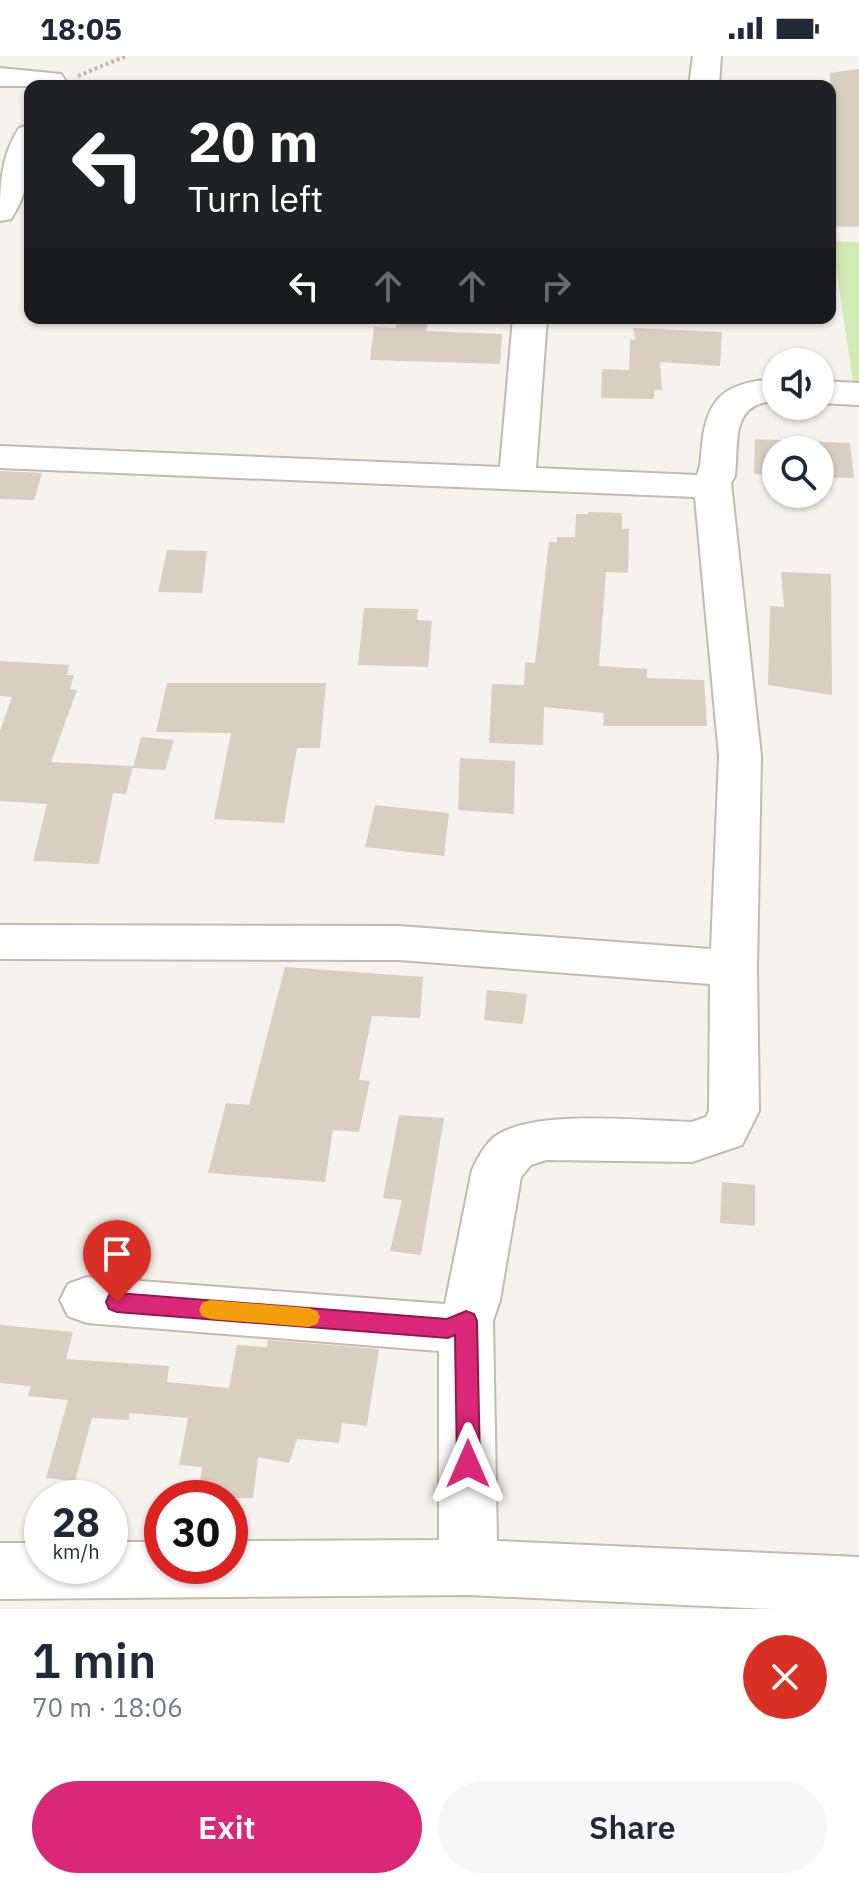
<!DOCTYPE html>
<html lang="en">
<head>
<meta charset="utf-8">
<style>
  body { margin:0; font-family:"IBM Plex Sans",sans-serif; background:#f6f6f7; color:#1f2937; height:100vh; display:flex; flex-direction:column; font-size:30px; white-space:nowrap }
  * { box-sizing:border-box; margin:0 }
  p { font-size:26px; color:#747a83 }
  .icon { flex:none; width:44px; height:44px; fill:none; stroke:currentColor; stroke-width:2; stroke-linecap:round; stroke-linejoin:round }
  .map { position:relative; height:1553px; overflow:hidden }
  .panel { display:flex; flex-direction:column; background:#fff; flex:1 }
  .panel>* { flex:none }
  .hud { position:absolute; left:24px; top:24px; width:812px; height:244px; border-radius:16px; box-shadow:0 2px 6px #0004; background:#202124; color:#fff; overflow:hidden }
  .tools { position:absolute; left:762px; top:292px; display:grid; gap:16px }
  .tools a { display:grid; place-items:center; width:72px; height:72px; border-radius:50%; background:#fff; box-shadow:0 2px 6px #0004; font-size:40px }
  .speed { position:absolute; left:24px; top:1424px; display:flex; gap:16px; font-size:40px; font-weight:700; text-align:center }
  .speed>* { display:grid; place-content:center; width:104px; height:104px; border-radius:50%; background:#fff; box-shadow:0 2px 6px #0004; line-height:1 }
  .speed small { font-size:20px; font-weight:400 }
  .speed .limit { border:12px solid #d22; background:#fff; color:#111 }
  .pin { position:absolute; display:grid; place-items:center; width:68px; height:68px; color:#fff; margin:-82px -34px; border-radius:50% 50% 50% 0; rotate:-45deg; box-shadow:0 0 8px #0007 }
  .pin .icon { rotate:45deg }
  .me { position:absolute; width:88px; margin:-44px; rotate:0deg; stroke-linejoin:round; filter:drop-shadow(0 0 6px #0008) }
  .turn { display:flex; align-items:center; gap:28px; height:168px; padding:0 32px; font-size:36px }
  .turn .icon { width:104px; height:104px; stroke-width:2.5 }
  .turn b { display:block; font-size:56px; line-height:68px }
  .lanes { display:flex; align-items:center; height:76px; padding:0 32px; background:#0003; justify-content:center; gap:40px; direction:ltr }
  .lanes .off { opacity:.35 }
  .round { display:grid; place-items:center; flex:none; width:84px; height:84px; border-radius:42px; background:#f6f6f7 }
  .summary { display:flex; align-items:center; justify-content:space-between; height:136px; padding:0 32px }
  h1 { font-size:48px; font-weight:600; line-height:60px }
  .primary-button { display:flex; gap:16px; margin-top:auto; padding:16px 32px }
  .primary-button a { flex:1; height:92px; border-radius:48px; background:#db2777; color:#fff; font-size:32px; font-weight:600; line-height:92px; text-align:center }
  .primary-button a+a { background:#f6f6f7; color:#1f2937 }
  .status { display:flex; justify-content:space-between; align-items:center; height:56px; padding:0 40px; background:#fff; direction:ltr }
  .status svg { height:22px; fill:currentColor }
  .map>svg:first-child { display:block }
</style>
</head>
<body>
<div class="status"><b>18:05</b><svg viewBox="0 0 49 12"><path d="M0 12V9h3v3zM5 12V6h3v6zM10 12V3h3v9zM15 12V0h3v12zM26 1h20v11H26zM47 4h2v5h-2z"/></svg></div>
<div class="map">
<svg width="859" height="1553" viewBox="0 0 859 1553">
  <rect width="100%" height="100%" fill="#f6f3ec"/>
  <polygon fill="#d2eab5" points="832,185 859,186 859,325 853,325"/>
  <g fill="#d8cfc1">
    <polygon points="859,13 859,171 830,170 830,17"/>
    <polygon points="397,262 429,262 426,275 502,278 500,308 370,304 374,271 396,272"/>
    <polygon points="633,272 722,276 720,310 660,306 662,334 654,334 654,343 601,342 602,313 629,314 630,283 635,284"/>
    <polygon points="755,383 850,387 854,422 820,421 820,394 776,394 776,419 754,418"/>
    <polygon points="0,415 42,417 34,444 0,443"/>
    <polygon points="588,456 622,457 622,473 629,473 628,517 606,516 599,610 647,613 647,622 704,624 707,670 603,670 604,657 544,651 543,689 489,687 492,628 524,629 525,606 535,607 549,486 557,486 557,481 575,481 576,458 588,458"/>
    <polygon points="167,494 207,495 202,537 158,536"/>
    <polygon points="781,516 831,518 832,639 768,629 770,550 784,551"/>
    <polygon points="364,552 418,553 417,564 432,565 428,611 358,609"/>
    <polygon points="0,605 69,609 67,619 74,619 70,633 77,634 51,706 133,710 126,738 113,737 99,808 33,805 47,748 0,745 0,675 12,641 0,640"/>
    <polygon points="167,627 326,627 320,692 297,692 284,767 214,763 231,677 156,676"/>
    <polygon points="141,681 174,684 165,714 133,712"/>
    <polygon points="460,702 515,705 514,758 458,754"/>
    <polygon points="375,749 449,757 444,800 365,791"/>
    <polygon points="285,911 423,921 420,962 372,960 359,1024 370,1025 359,1076 333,1074 325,1126 208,1117 226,1047 249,1049"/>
    <polygon points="487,934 527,938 523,968 484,964"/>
    <polygon points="399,1059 444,1062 421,1199 390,1195 402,1144 383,1142"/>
    <polygon points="722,1126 755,1129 755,1170 720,1167"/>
    <polygon points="0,1269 73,1276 66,1303 169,1310 167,1326 229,1332 237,1289 267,1291 268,1284 379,1293 367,1370 342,1367 339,1387 297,1383 289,1407 258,1401 253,1442 198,1442 202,1411 179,1409 188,1362 130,1357 129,1364 92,1362 75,1425 46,1422 68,1344 28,1340 31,1330 0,1327"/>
  </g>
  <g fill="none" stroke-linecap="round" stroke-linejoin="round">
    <defs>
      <g id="street">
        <polygon points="693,0 721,0 719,30 689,30"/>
        <polygon points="0,12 61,18 65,24 63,30 0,30"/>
        <path d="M 30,69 C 30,102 31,134 11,163 L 0,165 C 0,132 0,101 19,72 Z"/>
        <path d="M 513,262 L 547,262 L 536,412 L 697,419 C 701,411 701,399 702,389 C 707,339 728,326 776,323 L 776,345 C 730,347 739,384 735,420 L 731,427 L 761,700 L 757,912 L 759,1055 L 742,1089 L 692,1106 L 546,1104 L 531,1109 L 521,1121 L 500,1244 L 493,1265 L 497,1485 L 859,1501 L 859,1553 L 772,1553 L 468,1539 L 0,1543 L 0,1487 L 42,1487 L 42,1510 L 110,1510 L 110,1486 L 162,1486 L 162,1510 L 230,1510 L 230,1485 L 439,1484 L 439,1295 L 87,1267 L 68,1260 L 60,1244 L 68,1228 L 87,1221 L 445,1248 L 472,1114 C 477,1103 486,1086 497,1079 C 538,1053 642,1065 692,1066 L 706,1061 L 709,1055 L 710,928 L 399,904 L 0,903 L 0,869 L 399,870 L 711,893 L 719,700 L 695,441 L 0,412 L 0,390 L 500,411 Z"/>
        <polygon points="820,325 859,327 859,349 820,347"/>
      </g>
    </defs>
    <use href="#street" stroke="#c2bbae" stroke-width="4"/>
    <polyline stroke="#c4b79f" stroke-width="4" stroke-dasharray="3 3" stroke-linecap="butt" points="78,20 126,0"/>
    <use href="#street" fill="#fff" fill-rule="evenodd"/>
  </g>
  <polygon fill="#db2777" stroke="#8e194d" stroke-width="2" points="117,1237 447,1263 466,1255 474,1258 477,1265 480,1408 477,1415 468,1418 460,1415 457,1408 455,1279 448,1282 117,1256 109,1253 106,1246 109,1239"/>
  <polygon fill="#f59e0b" points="210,1244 309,1252 317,1255 320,1261 317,1268 309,1271 210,1263 202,1260 199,1254 202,1247"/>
</svg>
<div class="tools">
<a><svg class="icon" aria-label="sound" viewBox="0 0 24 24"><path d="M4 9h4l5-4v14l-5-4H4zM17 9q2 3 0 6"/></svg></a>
<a><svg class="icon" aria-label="search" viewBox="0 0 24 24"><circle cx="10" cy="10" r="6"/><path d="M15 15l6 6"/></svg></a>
</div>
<div class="speed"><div>28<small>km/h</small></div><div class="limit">30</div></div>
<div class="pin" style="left:117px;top:1246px;background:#d93025"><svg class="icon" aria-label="arrive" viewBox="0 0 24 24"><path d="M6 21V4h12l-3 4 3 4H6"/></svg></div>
<svg class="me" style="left:468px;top:1408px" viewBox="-20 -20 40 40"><path d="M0-17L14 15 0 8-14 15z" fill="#db2777" stroke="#fff" stroke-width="4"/></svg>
<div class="hud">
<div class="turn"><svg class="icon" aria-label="left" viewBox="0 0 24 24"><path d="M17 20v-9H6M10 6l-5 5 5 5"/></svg><div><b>20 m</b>Turn left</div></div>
<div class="lanes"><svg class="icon" aria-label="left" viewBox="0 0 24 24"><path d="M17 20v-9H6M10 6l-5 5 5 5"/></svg><svg class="icon off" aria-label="ahead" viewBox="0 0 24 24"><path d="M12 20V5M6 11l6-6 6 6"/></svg><svg class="icon off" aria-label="ahead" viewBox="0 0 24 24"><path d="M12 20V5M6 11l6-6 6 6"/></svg><svg class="icon off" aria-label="right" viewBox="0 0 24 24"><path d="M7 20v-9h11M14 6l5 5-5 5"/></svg></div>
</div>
</div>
<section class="panel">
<div class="summary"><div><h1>1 min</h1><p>70 m · 18:06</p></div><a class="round" style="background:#d93025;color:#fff"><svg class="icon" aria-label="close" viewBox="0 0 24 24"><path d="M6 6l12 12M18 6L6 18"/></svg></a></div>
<div class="primary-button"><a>Exit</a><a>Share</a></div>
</section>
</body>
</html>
